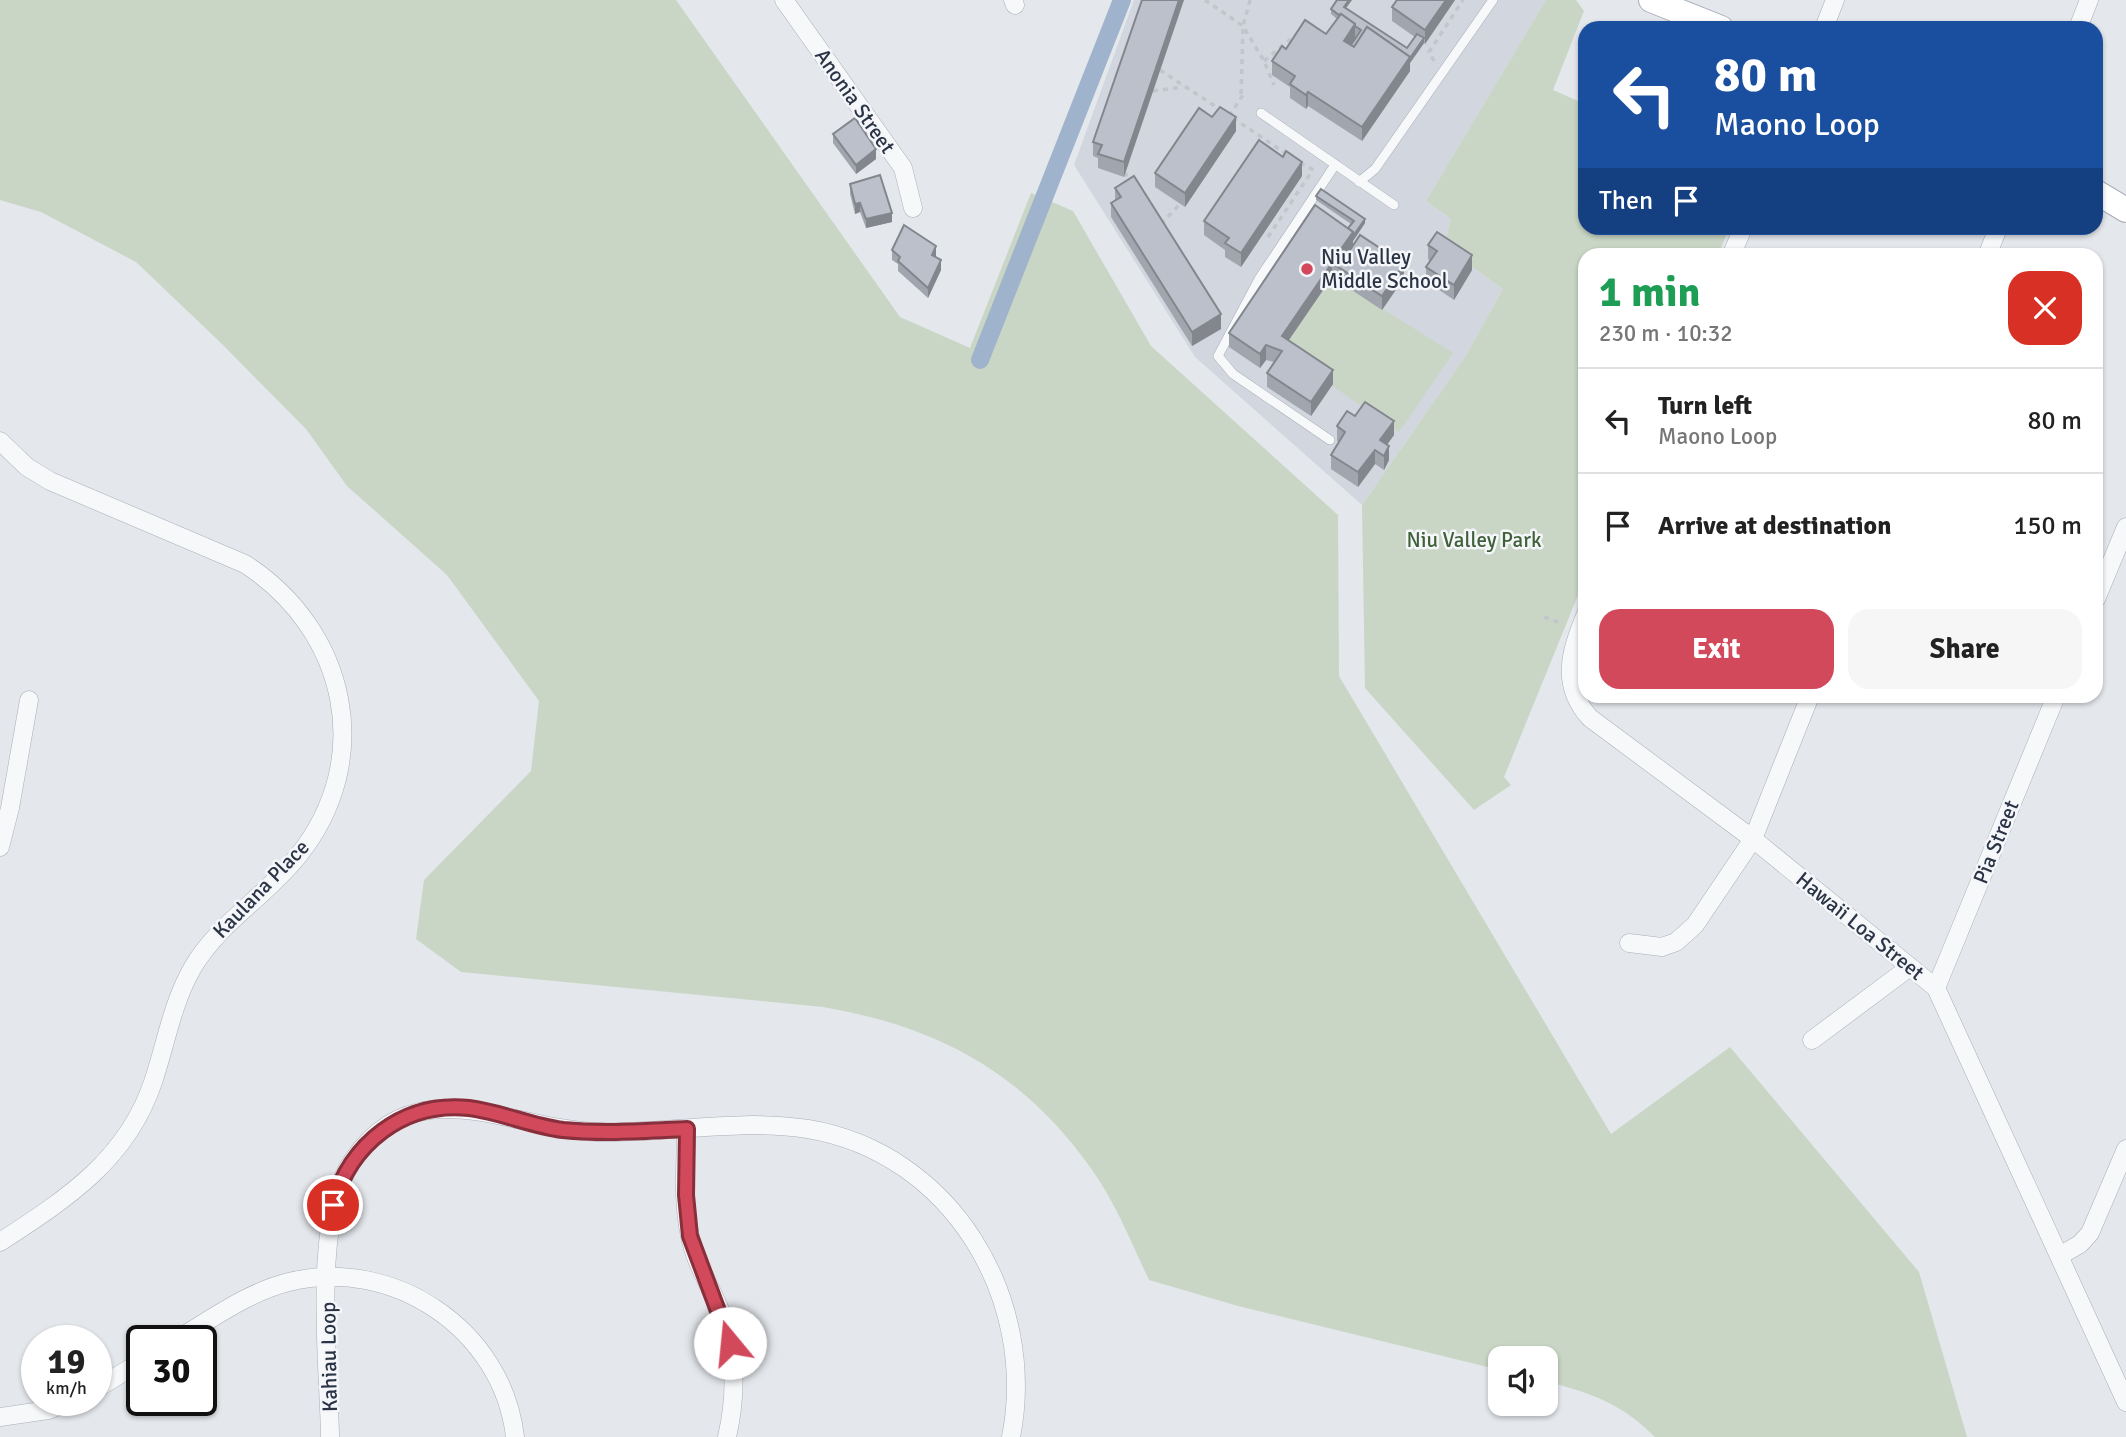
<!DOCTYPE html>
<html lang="en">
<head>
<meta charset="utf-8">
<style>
  body { margin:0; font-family:Signika,sans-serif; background:#f6f6f6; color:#222; height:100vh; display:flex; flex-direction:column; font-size:26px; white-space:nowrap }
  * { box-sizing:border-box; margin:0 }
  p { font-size:23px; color:#767676 }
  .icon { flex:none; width:38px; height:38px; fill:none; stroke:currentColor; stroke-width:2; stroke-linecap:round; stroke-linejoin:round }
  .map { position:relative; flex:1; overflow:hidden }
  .side { position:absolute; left:1578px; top:248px; width:525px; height:455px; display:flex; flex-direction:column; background:#fff; border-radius:21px; box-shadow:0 2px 5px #0004 }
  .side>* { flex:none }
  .top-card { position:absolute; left:1578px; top:21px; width:525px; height:214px; border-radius:21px; box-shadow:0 2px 5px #0004; background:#1a4fa0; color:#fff; overflow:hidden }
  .buttons { position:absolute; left:1488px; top:1346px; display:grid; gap:14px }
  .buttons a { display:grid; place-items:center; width:70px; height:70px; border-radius:14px; background:#fff; box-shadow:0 2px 5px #0004; font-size:35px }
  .speed { position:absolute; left:21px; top:1325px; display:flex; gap:14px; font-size:35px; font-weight:700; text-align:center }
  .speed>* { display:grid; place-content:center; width:91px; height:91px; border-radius:50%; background:#fff; box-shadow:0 2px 5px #0004; line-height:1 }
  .speed small { font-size:18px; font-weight:400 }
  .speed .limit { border:4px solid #111; border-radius:10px; background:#fff; color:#111 }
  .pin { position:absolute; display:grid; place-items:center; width:60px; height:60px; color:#fff; margin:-30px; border:4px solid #fff; border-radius:50%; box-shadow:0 2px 7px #0007 }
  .me { position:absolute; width:77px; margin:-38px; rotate:343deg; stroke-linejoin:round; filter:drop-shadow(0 0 5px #0008) }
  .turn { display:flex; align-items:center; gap:24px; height:147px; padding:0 21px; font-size:32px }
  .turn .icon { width:91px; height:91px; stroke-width:2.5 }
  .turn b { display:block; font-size:49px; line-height:60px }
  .then { display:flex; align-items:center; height:66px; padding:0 21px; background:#0003; gap:14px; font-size:26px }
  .round { display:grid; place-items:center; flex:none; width:74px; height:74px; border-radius:21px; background:#f6f6f6 }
  .summary { display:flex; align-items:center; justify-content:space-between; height:119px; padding:0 21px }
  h1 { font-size:42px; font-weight:700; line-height:52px; color:#1e9e55 }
  .cta { display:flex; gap:14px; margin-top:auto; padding:14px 21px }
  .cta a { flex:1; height:80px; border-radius:21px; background:#d1495b; color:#fff; font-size:28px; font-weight:700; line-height:80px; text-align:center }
  .cta a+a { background:#f6f6f6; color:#222 }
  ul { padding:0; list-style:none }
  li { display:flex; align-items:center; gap:21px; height:105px; padding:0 21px; border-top:2px solid #e0e0e0 }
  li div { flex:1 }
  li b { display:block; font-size:26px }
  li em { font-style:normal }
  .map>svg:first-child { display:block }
</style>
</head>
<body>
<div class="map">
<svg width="2126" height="1437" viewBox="0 0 2126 1437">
  <rect width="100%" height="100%" fill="#e4e7ec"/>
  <polygon fill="#d2d6de" points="1134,0 1546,0 1426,201 1451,219 1444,247 1503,289 1465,357 1362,505 1195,357 1074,165"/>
  <g fill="#c9d6c5">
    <path d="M 0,0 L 676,0 L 900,317 L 970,348 L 1031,193 L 1073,211 L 1151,346 L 1338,515 L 1339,676 L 1611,1134 L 1730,1047 L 1919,1272 L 1967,1437 L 1655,1437 C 1621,1403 1591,1393 1545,1381 L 1545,1358 L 1500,1358 L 1500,1370 L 1238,1306 L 1149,1280 C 1131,1242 1115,1201 1090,1167 C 1021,1071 938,1027 823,1007 L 461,972 L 416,939 L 424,880 L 531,771 L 539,701 L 447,575 L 347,486 L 306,429 L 221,343 L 136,262 L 41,212 L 0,200 Z"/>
    <polygon points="1546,0 1576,0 1584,11 1553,90 1585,104 1586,228 1729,228 1718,255 1586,256 1585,578 1504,777 1511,785 1474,810 1365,688 1362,505 1465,357 1503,289 1444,247 1451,219 1426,201"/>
    <polygon points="1332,277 1453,353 1399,432 1282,351"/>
  </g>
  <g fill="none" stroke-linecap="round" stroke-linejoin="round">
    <polyline stroke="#9fb4cc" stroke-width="18" points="980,360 1122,0"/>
    <defs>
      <g id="lane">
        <polyline points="1261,113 1394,205"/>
        <polyline points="1359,182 1375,169 1493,0"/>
        <polyline points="1330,440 1233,374 1218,356 1259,279 1335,165"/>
      </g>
      <g id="street">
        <polyline points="784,0 903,168 913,208"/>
        <polyline points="1013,0 1015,5"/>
        <polyline points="1824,28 1835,0"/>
        <polyline points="2078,28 2089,0"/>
        <polyline points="1731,256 1743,228"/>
        <polyline points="1987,256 1998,228"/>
        <path d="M 0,441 L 27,467 L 50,481 L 245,564 C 347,630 376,759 298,856 C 266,896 219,923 193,967 C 172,1003 166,1044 153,1082 C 127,1160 66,1199 0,1242"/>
        <polyline points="2096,599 2126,527"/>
        <path d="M 1586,614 C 1570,651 1560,685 1590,718 L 1753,839 L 1936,988 L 2126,1402"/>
        <polyline points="0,847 10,808 29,700"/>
        <polyline points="1629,943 1662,947 1676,942 1695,925 1753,839 1810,696"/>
        <polyline points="1936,988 2056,696"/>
        <polyline points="1812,1040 1910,967"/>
        <path d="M 686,1129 C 686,1164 682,1201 690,1236 C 695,1263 710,1285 720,1310 C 736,1351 737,1394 727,1437"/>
        <polyline points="2061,1255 2080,1244 2090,1233 2126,1149"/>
        <path d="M 176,1340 C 212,1319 248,1292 289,1282 C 393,1256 503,1330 515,1437"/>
        <polyline points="96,1389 142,1361"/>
        <polyline points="0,1417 48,1410 75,1400"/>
        <path d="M 330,1437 C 329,1364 311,1219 353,1160 C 418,1066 510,1130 597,1132 C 667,1134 739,1118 808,1129 C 952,1153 1038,1299 1011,1437"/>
      </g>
      <g id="secondary">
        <polyline points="1651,0 1721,28"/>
        <polyline points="2096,192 2126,210"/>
      </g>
    </defs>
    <use href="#lane" stroke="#a9aeb7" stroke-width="10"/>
    <use href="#street" stroke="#a9aeb7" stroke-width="19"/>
    <use href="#secondary" stroke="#a9aeb7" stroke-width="26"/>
    <g stroke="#c2c5cb" stroke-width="3.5" stroke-dasharray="5 5" stroke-linecap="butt">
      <polyline points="1205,0 1243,26 1264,61 1274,85"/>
      <polyline points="1264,61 1298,33"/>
      <polyline points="1434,61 1429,52 1463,0"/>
      <polyline points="1160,70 1221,110"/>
      <polyline points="1153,91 1183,87"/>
      <polyline points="1241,94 1243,26 1250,0"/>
      <polyline points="1229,116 1243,95"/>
      <polyline points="1233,118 1288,155"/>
      <polyline points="1300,163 1318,172"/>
      <polyline points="1125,172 1129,183"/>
      <polyline points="1161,224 1180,204"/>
      <polyline points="1268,237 1312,171"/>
      <polyline points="1544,617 1561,623"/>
    </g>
    <use href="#lane" stroke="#f7f8fa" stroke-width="9"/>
    <use href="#street" stroke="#f7f8fa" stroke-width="18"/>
    <use href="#secondary" stroke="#fff" stroke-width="24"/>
  </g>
  <g fill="#a1a5ae">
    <polygon points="1142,0 1124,177 1098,168 1098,158 1093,156 1093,142"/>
    <polygon points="1397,0 1455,0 1425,44 1424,43 1410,63 1410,71 1362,141 1308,106 1306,109 1290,98 1290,87 1272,75 1272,61 1286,49 1326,34 1337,19 1331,14 1331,9 1347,8 1407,48 1415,37 1392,21 1392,7"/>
    <polygon points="1212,117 1236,131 1185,207 1155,187 1155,173"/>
    <polygon points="833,134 876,159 856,174 833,143"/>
    <polygon points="1302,176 1241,267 1225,257 1225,250 1204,235 1204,221"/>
    <polygon points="850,184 892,222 866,228 860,212 855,214 850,194"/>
    <polygon points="1115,188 1221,329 1192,346 1111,217 1111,203 1115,200"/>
    <polygon points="1316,196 1365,223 1353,241 1353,246 1404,278 1382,310 1332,277 1289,340 1333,384 1311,416 1267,387 1267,373 1274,362 1266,360 1260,368 1229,347 1229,333 1348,228 1351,224 1316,200"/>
    <polygon points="1428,245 1472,270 1454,300 1426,281 1426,267 1430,261 1428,259"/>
    <polygon points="892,250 936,256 936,257 941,270 928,298 898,271 898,264 892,260"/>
    <polygon points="1355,416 1394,435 1387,445 1389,460 1384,470 1375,464 1358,487 1331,469 1331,455 1339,442 1337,441 1337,426"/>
  </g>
  <g fill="#83868d">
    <polygon points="1179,0 1184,0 1124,177 1124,162"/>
    <polygon points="1349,0 1352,0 1344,11 1344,7"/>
    <polygon points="1446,0 1455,0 1425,44 1425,30"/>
    <polygon points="1355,24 1355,38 1344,55 1344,41"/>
    <polygon points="1424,38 1424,43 1410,63 1410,71 1362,141 1362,127 1410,57"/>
    <polygon points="1308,92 1308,106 1306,109 1306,95"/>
    <polygon points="1236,117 1236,131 1185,207 1185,193"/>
    <polygon points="876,149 876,159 856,174 856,165"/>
    <polygon points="1302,162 1302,176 1241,267 1241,253"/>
    <polygon points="860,203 860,212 855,214 855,204"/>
    <polygon points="892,213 892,222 866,228 866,219"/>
    <polygon points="1365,219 1365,223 1353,241 1353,246 1339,266 1339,252 1353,232"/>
    <polygon points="936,246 936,256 932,264 932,255"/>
    <polygon points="1472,255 1472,270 1454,300 1454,285"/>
    <polygon points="941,260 941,270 928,298 928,288"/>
    <polygon points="1332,263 1332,277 1282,350 1282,336"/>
    <polygon points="1404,264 1404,278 1382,310 1382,296"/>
    <polygon points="1221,314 1221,329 1192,346 1192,332"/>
    <polygon points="1266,345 1266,360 1260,368 1260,354"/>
    <polygon points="1333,370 1333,384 1311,416 1311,402"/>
    <polygon points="1394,421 1394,435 1380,454 1380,440"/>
    <polygon points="1389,446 1389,460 1384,470 1384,456"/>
    <polygon points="1375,450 1375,464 1358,487 1358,472"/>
  </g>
  <g fill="#bbc0ca" stroke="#83868d" stroke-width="2">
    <polygon points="1142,0 1179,0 1124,162 1098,154 1102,145 1093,142"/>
    <polygon points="1337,0 1349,0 1344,7 1407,48 1417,34 1424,38 1410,58 1410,57 1367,27 1354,47 1351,45 1361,30 1355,26 1355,24 1341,14 1339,15 1331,9"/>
    <polygon points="1397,0 1446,0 1425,30 1392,7"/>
    <polygon points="1341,14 1355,24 1344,41 1354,47 1367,27 1410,57 1362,127 1308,92 1306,95 1290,84 1295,76 1272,61 1282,46 1286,49 1305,20 1326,34"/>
    <polygon points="1220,107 1236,117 1185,193 1155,173 1199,108 1212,117"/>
    <polygon points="855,118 876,149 856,165 833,134"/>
    <polygon points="1259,140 1283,157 1286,151 1302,162 1241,253 1225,243 1229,238 1204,221"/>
    <polygon points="880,175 892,213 866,219 860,203 855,204 850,184"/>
    <polygon points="1134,176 1221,314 1192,332 1111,203 1121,197 1115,188"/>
    <polygon points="1321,189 1365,219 1353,236 1353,232 1348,228 1354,221 1316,196"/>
    <polygon points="1315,205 1353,232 1339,252 1346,256 1360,235 1404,264 1382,296 1332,263 1282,336 1333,370 1311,402 1267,373 1282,351 1266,345 1260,354 1229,333"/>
    <polygon points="904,225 936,246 932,255 941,260 928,288 898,261 900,257 892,250"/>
    <polygon points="1437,232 1472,255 1454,285 1426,267 1437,251 1428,245"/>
    <polygon points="1365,402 1394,421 1380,440 1389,446 1384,456 1375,450 1358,472 1331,455 1345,432 1337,426 1347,411 1355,416"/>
  </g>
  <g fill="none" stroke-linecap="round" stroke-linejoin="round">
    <defs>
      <path id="route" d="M 333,1205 C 350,1144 403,1101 469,1108 C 501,1112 531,1126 563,1130 C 604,1134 645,1131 687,1129 L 686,1195 L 690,1236 L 730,1343"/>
    </defs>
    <use href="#route" stroke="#882f3b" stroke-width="18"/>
    <use href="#route" stroke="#d1495b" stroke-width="12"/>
  </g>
  <circle fill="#d1495b" stroke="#f4f6f9" stroke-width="2.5" cx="1307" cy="269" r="7"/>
  <g text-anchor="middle" stroke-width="5" stroke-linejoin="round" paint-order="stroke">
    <g font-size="21" fill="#2b3445" stroke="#f4f6f9">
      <text transform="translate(855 101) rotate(55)" y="7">Anonia Street</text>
      <text transform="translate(1996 842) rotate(-68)" y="7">Pia Street</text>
      <text transform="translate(261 889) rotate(-46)" y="7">Kaulana Place</text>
      <text transform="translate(1860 926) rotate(39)" y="7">Hawaii Loa Street</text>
      <text transform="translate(329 1357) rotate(-91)" y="7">Kahiau Loop</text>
    </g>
    <g font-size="21" fill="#2b3445" stroke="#f4f6f9" text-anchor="start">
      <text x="1321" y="264">Niu Valley<tspan x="1321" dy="24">Middle School</tspan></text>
    </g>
    <g font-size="21" fill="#3f6138" stroke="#f4f6f9">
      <text x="1474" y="547">Niu Valley Park</text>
    </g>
  </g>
</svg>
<div class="buttons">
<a><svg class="icon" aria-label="sound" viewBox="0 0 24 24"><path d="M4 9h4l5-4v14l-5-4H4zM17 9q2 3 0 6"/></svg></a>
</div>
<div class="speed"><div>19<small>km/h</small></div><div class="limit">30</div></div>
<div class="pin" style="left:333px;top:1205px;background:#d93025"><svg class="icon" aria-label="arrive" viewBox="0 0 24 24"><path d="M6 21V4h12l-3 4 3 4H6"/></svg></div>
<svg class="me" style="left:730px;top:1343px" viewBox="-20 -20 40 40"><circle r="19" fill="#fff"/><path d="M0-13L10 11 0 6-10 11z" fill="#d1495b"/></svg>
<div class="top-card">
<div class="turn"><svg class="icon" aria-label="left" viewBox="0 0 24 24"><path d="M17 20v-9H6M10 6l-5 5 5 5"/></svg><div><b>80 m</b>Maono Loop</div></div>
<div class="then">Then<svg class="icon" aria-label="arrive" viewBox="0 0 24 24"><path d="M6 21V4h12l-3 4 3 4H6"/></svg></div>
</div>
<section class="side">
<div class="summary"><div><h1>1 min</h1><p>230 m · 10:32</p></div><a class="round" style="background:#d93025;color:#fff"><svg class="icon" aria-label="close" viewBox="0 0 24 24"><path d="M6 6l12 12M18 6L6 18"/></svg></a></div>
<ul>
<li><svg class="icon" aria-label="left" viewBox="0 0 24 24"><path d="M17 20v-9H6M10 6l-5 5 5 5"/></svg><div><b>Turn left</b><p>Maono Loop</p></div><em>80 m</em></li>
<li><svg class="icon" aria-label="arrive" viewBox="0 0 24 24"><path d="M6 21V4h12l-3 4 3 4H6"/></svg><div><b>Arrive at destination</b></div><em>150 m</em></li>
</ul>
<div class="cta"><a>Exit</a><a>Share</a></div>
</section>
</div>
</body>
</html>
